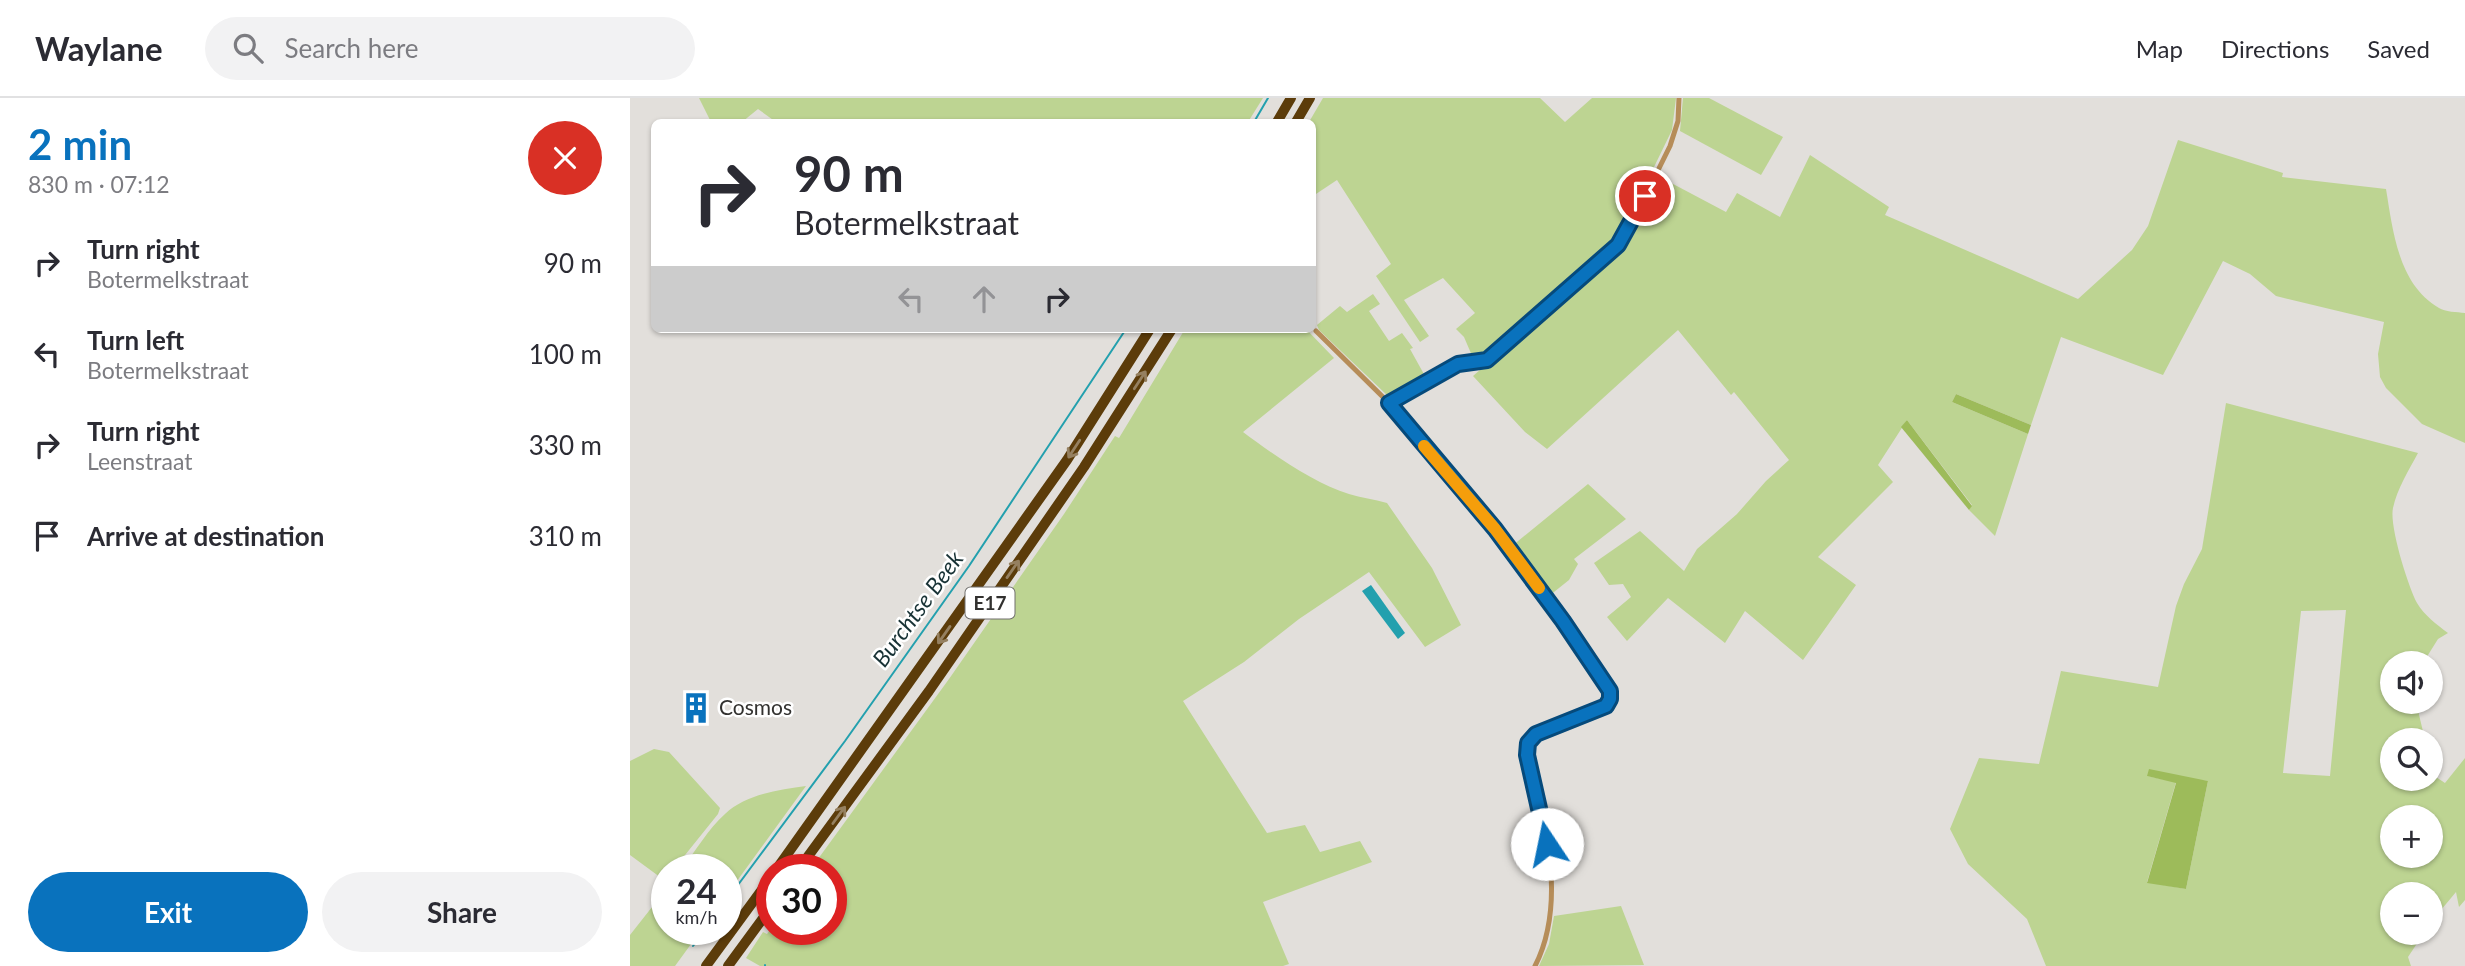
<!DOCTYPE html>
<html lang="en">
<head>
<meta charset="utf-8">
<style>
  body { margin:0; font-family:Lato,sans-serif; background:#f2f2f3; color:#2b2b33; height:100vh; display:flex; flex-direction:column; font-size:26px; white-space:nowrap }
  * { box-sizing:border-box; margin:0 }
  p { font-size:23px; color:#7c7c81 }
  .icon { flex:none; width:38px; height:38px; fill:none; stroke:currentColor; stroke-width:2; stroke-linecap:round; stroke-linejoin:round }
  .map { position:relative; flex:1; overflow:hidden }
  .drawer { display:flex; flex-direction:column; background:#fff; width:630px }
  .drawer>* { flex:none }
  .guide { position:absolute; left:21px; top:21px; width:665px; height:214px; border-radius:10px; box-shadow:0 2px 5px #0004; background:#fff; color:#2b2b33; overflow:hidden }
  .controls { position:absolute; left:1750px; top:553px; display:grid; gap:14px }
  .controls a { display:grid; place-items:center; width:63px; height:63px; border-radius:50%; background:#fff; box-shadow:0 2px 5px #0004; font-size:35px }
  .speed { position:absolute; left:21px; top:756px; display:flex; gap:14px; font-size:35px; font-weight:700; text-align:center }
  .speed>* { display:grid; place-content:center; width:91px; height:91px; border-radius:50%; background:#fff; box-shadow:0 2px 5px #0004; line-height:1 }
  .speed small { font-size:18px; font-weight:400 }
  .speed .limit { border:10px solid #d22; background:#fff; color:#111 }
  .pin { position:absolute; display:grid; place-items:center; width:60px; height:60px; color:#fff; margin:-30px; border:4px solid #fff; border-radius:50%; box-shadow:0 2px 7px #0007 }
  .me { position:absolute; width:77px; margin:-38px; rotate:349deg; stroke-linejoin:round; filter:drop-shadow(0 0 5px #0008) }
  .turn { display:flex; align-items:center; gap:24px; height:147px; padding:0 28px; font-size:32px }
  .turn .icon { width:91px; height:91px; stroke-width:2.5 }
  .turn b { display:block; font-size:49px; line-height:60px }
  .lanes { display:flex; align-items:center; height:66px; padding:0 28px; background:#0003; justify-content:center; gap:35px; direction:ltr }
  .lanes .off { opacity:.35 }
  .round { display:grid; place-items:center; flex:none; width:74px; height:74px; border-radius:37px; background:#f2f2f3 }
  .headline { display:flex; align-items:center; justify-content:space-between; height:119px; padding:0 28px }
  h1 { font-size:42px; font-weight:700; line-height:52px; color:#0972bd }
  .action { display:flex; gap:14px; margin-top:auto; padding:14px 28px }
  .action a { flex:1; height:80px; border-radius:42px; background:#0972bd; color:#fff; font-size:28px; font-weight:700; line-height:80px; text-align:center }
  .action a+a { background:#f2f2f3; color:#2b2b33 }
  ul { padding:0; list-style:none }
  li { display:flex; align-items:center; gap:21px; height:91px; padding:0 28px }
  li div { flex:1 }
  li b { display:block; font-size:26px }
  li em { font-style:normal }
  header { display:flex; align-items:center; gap:42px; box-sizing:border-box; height:98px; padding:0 35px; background:#fff; border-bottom:2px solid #e1e1e2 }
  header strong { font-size:33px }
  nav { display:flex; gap:38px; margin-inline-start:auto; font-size:24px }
  .search { width:490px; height:63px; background:#f2f2f3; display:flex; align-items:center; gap:18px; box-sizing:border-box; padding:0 24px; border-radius:38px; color:#7c7c81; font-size:26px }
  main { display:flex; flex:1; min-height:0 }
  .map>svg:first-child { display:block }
</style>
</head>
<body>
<header>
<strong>Waylane</strong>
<div class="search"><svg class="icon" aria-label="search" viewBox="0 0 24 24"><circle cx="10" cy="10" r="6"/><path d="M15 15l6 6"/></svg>Search here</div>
<nav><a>Map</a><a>Directions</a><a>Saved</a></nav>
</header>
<main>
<section class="drawer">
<div class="headline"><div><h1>2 min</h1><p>830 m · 07:12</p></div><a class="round" style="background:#d93025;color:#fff"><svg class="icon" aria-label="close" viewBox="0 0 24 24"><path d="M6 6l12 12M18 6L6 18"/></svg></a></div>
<ul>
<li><svg class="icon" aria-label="right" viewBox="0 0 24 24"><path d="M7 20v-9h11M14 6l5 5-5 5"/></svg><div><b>Turn right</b><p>Botermelkstraat</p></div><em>90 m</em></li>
<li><svg class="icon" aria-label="left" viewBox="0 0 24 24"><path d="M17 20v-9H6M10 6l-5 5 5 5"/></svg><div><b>Turn left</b><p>Botermelkstraat</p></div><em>100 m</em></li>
<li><svg class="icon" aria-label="right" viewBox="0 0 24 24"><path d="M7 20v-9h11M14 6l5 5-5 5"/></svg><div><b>Turn right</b><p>Leenstraat</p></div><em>330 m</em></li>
<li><svg class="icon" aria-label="arrive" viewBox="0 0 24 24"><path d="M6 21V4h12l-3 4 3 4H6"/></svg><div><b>Arrive at destination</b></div><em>310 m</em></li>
</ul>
<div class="action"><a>Exit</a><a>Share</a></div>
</section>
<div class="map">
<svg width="1835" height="868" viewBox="0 0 1835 868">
  <rect width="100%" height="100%" fill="#e2dfdb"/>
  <g fill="#bdd492" fill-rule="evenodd">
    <polygon points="69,0 633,0 618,24 146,24 128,11 112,24 81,24"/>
    <polygon points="693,0 910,0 935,24 962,0 1046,0 1042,32 991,137 981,150 866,249 853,259 843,260 834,239 826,231 845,215 813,180 774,202 799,238 790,244 746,178 761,166 707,82 683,98 682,24 679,24"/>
    <polygon points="1053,0 1079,0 1153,39 1131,77 1050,33"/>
    <path d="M 1548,42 L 1653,75 L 1652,79 L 1756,91 C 1763,133 1768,186 1809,210 C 1815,214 1827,214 1835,215 L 1835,345 L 1792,326 L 1756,290 L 1750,279 L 1748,256 L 1754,224 L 1646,198 L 1620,176 L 1593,163 L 1533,277 L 1431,239 L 1401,327 L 1326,296 L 1322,304 L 1398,336 L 1365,438 L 1339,412 L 1342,407 L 1277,322 L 1248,367 L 1263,384 L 1188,459 L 1226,487 L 1173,562 L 1115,513 L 1095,545 L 1038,500 L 997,543 L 977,519 L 1001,499 L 993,486 L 979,487 L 964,465 L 1010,433 L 1054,473 L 1067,451 L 1107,416 L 1136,383 L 1159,362 L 1104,294 L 1101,297 L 1048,232 L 917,351 L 895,334 L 843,278 L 991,150 L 1028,78 L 1096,114 L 1107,95 L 1150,119 L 1180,57 L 1259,109 L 1255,117 L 1448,201 L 1502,152 L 1518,128 Z"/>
    <polygon points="743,196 750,206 739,213 759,243 772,235 783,250 780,251 795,278 759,299 689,232 687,227 710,208 717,214"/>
    <path d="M 555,231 L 676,231 L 704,260 L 613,334 C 641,355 685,386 719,396 C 731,400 744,401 757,405 L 802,470 L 831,527 L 795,549 L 739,474 L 669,521 L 614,564 L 553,603 L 637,735 L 675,727 L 690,754 L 730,743 L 742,764 L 633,804 L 659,866 L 653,868 L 130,868 L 116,860 L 133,834 L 137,836 L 142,829 L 142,831 L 201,831 L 201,772 L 180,772 L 319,581 L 434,416 L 485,338 L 489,340 Z"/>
    <path d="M 1596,305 L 1788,355 C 1779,372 1767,391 1763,410 C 1759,428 1778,488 1787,505 C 1795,518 1806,526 1818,535 L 1808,541 L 1793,565 L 1762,565 L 1762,604 L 1786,604 L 1795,642 L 1762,642 L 1762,681 L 1801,681 L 1801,661 L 1806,679 L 1815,685 L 1835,660 L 1835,802 L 1829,809 L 1826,794 L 1801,824 L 1801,796 L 1762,796 L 1762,835 L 1794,835 L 1778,859 L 1781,868 L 1416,868 L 1397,821 L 1338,766 L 1320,731 L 1349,660 L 1409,666 L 1431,573 L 1528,589 L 1546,508 L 1554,486 L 1572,451 ZM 1716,512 L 1700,678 L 1653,675 L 1671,513 ZM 1517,678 L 1578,683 L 1556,791 L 1517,784 L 1546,684 ZM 1762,719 L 1801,719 L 1801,758 L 1762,758 Z"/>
    <polygon points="958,386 996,421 944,461 948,466 939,482 919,498 882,448"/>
    <polygon points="24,651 39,654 90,710 88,716 43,772 37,772 34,782 0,757 0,663"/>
    <path d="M 176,688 L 96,798 L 96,772 L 51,772 C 65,754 78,731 95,716 C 116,696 149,692 176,688 Z"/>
    <polygon points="37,790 37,831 72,831 45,868 0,868 0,837"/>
    <polygon points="991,808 1014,867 909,868 919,846 924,818"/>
  </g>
  <g fill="#9dbb5a">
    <polygon points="1326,296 1401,327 1398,336 1322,304"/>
    <polygon points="1277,322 1342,408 1339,412 1271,329"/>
    <polygon points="1519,671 1578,683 1556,791 1517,785 1546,685 1517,678"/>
  </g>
  <polygon fill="#23a0ae" points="741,487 775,535 768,541 732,493"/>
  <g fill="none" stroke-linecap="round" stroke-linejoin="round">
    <g stroke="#23a0ae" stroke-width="2">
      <polyline points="624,24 638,0"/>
      <polyline points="96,803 215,643 339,468 496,231"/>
      <polyline points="63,848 76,831"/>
      <polyline points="135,867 135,868"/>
    </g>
    <g stroke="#b68d59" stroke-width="5">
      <path d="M 686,233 L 759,305 L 865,431 L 933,523 L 980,593 L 980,601 L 976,608 C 951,617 916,625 898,645 L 897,657 C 916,720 937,806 905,868"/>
      <polyline points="759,305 769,297 828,266 857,262 988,147 1003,123 1040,48 1048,23 1049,0"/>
    </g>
    <g stroke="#5c3c0a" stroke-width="10">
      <polyline points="647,24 661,0"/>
      <polyline points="666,24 680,0"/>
      <polyline points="146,772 437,362 520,231"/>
      <polyline points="168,772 299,593 454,369 542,231"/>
      <polyline points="76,868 142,778"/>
      <polyline points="98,868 142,808"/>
    </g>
  </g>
  <defs><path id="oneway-shaft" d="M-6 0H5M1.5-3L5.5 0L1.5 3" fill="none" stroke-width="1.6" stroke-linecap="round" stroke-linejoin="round" transform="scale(1.75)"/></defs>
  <g stroke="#958060">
    <use href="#oneway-shaft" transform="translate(510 282) rotate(-57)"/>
    <use href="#oneway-shaft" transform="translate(444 351) rotate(123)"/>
    <use href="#oneway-shaft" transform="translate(383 471) rotate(-55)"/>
    <use href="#oneway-shaft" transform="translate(314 537) rotate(125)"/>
    <use href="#oneway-shaft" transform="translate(209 717) rotate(-54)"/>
  </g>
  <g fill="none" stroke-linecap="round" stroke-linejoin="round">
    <defs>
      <polyline id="route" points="917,746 897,657 898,645 906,636 976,608 980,601 980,593 933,523 865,431 759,305 828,266 857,262 988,147 1015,98"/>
    </defs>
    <use href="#route" stroke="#064a7b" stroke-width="18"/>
    <use href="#route" stroke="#0972bd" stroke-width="12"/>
    <polyline stroke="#f59e0b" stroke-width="12" points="794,348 865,431 909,490"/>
  </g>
  <defs>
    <symbol id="building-bare" viewBox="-9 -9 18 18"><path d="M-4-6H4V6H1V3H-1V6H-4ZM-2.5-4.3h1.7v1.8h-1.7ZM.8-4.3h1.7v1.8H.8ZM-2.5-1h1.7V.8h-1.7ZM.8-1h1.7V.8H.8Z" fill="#0972bd" stroke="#fff" stroke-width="2.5" paint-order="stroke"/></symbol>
  </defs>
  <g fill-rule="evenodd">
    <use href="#building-bare" x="44" y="588" width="44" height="44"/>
  </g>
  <g text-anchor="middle" stroke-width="5" stroke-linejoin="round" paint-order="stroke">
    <rect fill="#fff" stroke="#706f6d" stroke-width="2" x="335.5" y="489.5" width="49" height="31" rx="5"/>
    <g font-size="19" font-weight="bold" fill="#32312f">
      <text x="360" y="512">E17</text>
    </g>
    <g font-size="21" fill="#32312f" stroke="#fff" text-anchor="start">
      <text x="89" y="617">Cosmos</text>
    </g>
    <g font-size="23" font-style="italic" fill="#183235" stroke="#fff">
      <text transform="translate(288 511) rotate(-54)" y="8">Burchtse Beek</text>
    </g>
  </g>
</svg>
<div class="controls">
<a><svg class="icon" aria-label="sound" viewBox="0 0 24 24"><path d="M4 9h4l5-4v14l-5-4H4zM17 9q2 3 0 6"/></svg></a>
<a><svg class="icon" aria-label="search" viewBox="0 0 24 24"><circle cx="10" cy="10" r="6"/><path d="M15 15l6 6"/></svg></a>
<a>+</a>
<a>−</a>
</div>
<div class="speed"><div>24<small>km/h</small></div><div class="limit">30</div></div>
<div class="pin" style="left:1015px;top:98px;background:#d93025"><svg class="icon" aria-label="arrive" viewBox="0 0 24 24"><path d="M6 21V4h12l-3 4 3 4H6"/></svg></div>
<svg class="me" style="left:917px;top:746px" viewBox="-20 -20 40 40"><circle r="19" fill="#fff"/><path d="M0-13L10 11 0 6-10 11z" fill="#0972bd"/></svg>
<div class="guide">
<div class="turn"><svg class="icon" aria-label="right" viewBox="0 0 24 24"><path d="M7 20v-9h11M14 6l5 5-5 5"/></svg><div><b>90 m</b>Botermelkstraat</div></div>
<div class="lanes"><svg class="icon off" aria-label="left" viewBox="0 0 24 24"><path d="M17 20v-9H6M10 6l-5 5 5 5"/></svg><svg class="icon off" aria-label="ahead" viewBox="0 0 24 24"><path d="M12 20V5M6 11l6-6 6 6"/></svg><svg class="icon" aria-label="right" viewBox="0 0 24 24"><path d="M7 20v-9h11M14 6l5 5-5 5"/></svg></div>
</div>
</div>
</main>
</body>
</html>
